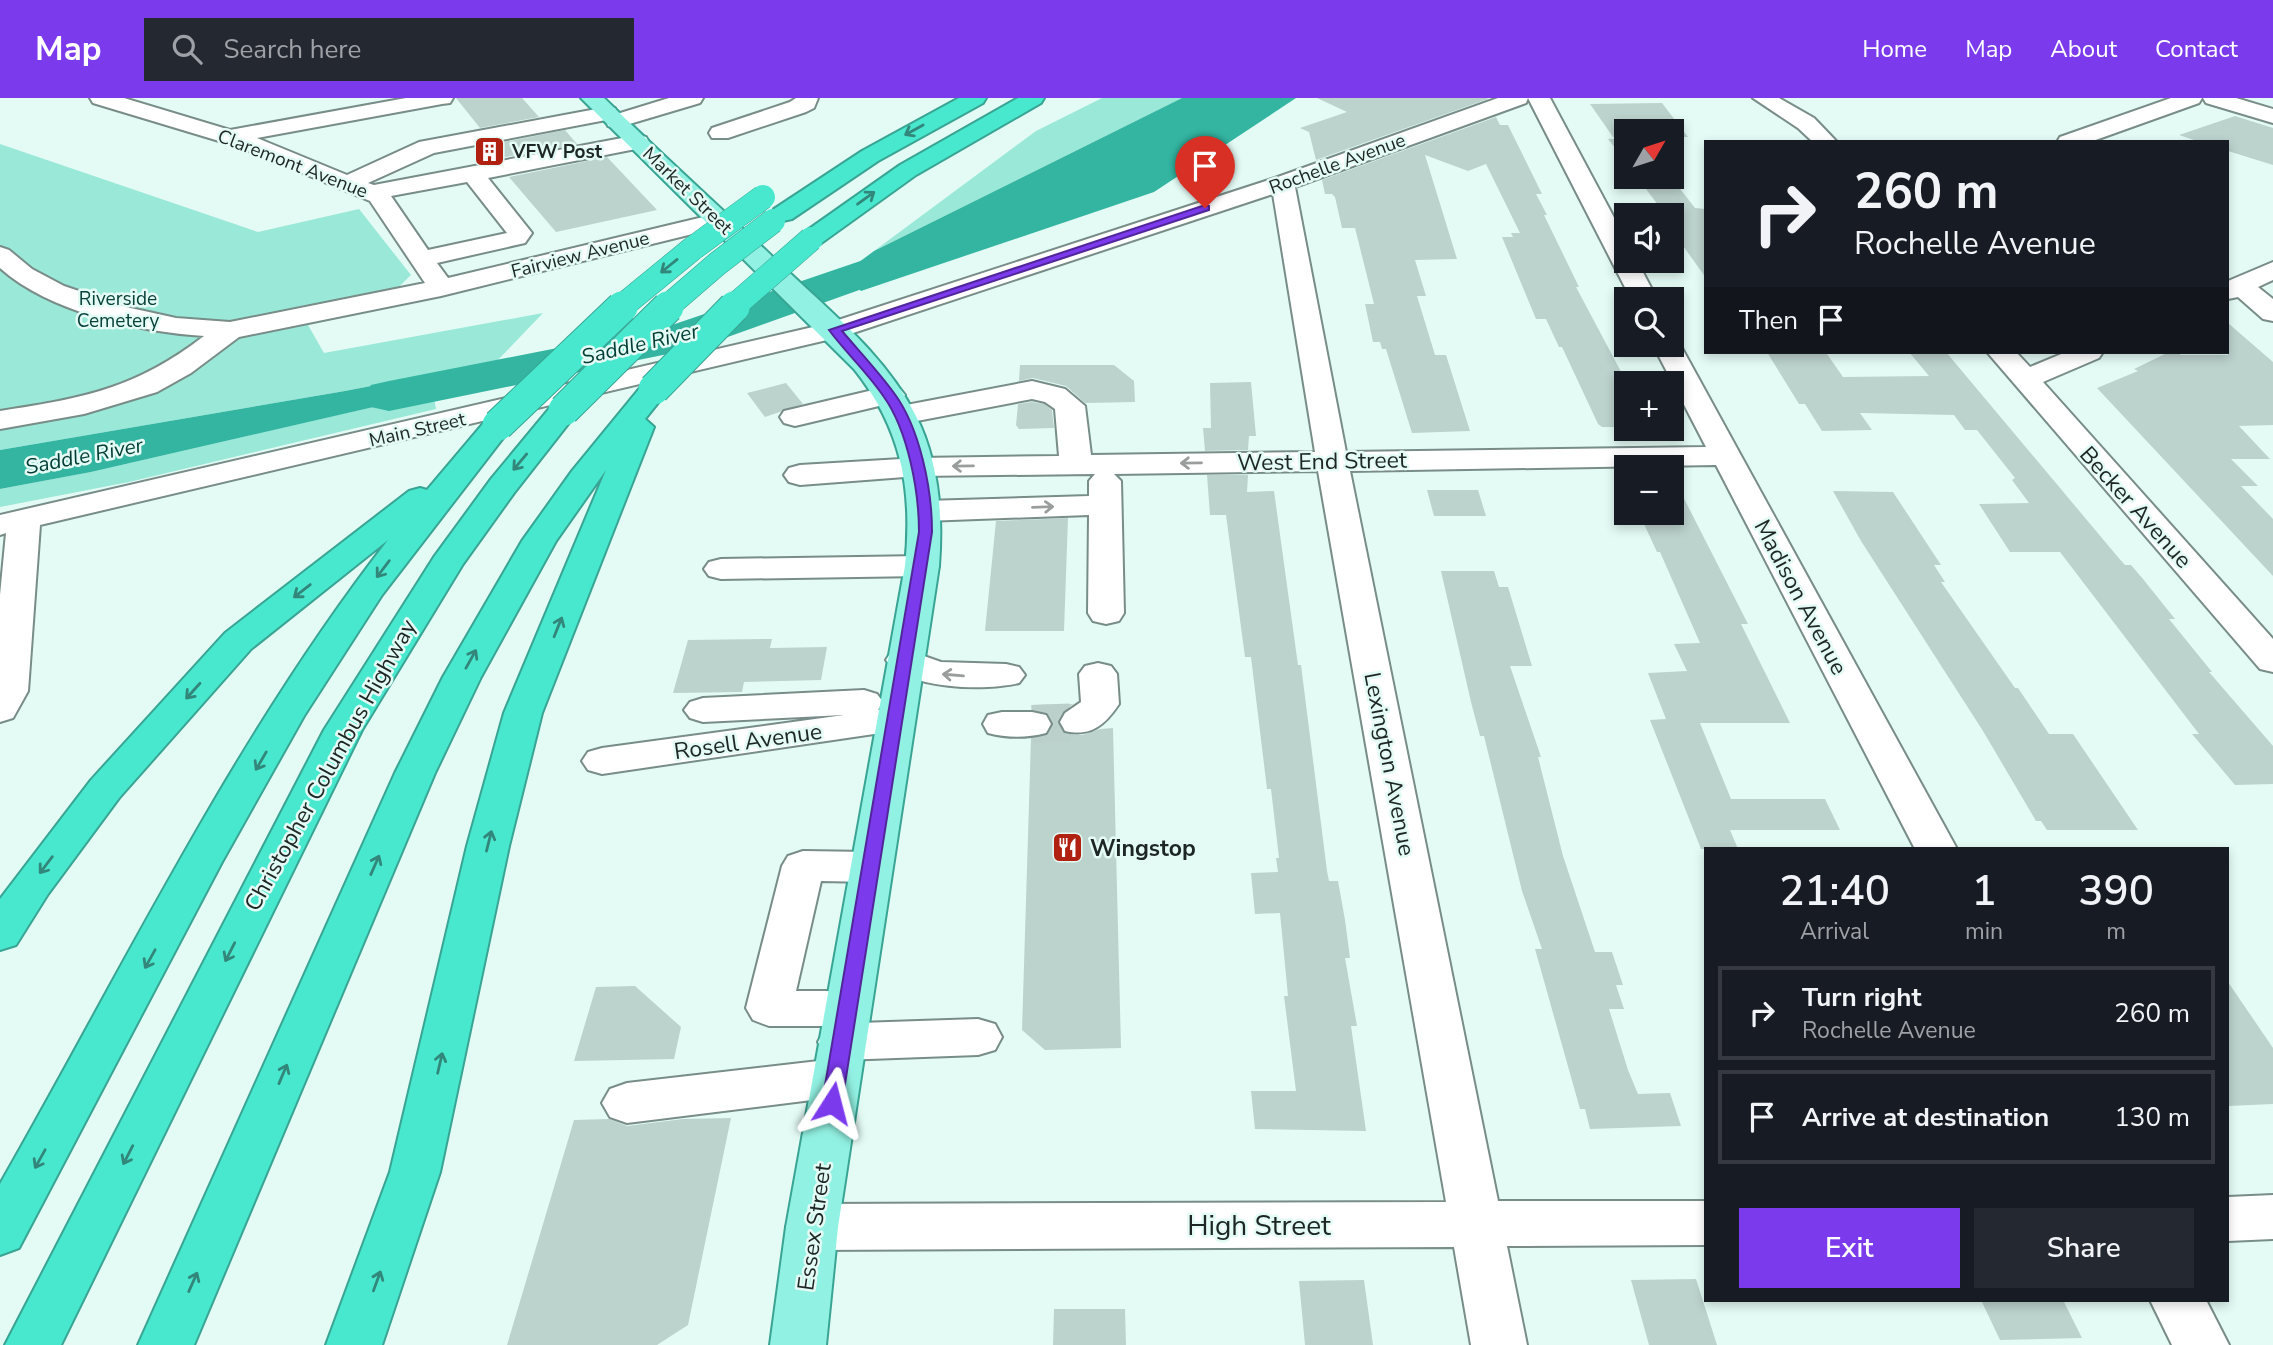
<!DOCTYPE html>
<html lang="en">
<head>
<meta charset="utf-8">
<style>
  body { margin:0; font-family:"Nunito Sans",sans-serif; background:#242831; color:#f1f3f6; height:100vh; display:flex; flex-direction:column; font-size:26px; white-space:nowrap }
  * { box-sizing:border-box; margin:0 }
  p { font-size:23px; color:#9ea1a6 }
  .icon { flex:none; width:38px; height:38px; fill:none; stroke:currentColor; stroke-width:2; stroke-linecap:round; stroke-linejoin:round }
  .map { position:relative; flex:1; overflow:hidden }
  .drawer { position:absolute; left:1704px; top:749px; width:525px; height:455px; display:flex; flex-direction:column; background:#171b24; border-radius:0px; box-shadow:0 4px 10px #0003 }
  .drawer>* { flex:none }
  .banner { position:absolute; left:1704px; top:42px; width:525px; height:214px; border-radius:0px; box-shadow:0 4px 10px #0003; background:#171b24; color:#f1f3f6; overflow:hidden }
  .needle { width:46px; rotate:51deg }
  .buttons { position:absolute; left:1614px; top:21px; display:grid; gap:14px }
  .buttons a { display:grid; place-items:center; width:70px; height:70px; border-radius:0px; background:#171b24; box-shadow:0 4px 10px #0003; font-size:35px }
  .pin { position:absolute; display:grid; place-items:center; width:60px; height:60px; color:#fff; margin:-72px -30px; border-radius:50% 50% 50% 0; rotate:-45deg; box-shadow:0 0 7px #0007 }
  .pin .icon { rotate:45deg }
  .me { position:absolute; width:77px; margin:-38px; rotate:9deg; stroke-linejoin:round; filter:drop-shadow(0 0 5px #0008) }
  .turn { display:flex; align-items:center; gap:24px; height:147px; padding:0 35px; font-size:32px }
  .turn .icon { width:91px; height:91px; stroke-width:2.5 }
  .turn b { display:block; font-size:49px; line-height:60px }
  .then { display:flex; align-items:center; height:66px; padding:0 35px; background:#0003; gap:14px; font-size:26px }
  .eta { display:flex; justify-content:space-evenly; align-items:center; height:119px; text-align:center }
  .eta b { font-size:42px; font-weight:600; line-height:49px }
  .button { display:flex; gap:14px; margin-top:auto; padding:14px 35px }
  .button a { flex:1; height:80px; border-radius:0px; background:#7c3aed; color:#fff; font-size:28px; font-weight:600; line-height:80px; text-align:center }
  .button a+a { background:#242831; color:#f1f3f6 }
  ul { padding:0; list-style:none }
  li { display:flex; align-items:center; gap:21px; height:94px; margin:0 14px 10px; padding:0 21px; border:4px solid #363941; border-radius:0px }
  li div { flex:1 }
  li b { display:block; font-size:26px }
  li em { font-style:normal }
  header { display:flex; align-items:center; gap:42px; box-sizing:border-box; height:98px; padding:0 35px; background:#7c3aed; color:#fff }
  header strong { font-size:33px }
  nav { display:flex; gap:38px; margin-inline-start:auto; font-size:24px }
  .search { width:490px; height:63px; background:#242831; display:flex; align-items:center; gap:18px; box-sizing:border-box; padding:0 24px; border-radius:0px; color:#9ea1a6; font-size:26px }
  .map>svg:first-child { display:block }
</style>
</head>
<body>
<header>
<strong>Map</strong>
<div class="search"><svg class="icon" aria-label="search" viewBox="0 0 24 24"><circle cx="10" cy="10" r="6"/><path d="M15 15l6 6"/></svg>Search here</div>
<nav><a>Home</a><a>Map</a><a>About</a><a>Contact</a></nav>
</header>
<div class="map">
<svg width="2273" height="1247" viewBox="0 0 2273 1247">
  <rect width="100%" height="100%" fill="#e4fbf5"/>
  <g fill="#9ae8d8">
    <polygon points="1102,0 1182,0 874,153 1036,33"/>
    <polygon points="0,46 258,134 359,111 411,177 374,213 308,227 324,255 543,215 496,264 345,293 0,352"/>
    <polygon points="433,295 436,311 129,384 0,409 0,391 91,374"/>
  </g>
  <g fill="#33b5a1">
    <polygon points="1182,0 1296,0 1154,94 861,193 843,176 874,153"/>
    <polygon points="496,264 469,287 91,374 0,391 0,352 345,293"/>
  </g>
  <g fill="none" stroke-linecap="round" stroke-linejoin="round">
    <polygon fill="#33b5a1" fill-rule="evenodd" points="931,139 946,143 952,152 946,161 697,250 389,313 371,309 364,298 371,287 389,283 669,228"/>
  </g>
  <g fill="#bcd2cd">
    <polygon points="456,0 522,0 539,19 480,30"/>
    <polygon points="1317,0 1487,0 1488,1 1316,62 1309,34 1300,30 1347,14"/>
    <polygon points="1662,5 1688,39 1671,39 1671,33 1626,33 1626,39 1613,39 1590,6"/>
    <polygon points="2235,18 2273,30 2273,67 2228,53 2228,44 2200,44 2179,37"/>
    <polygon points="1496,19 1500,27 1508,27 1542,96 1536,96 1547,117 1544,117 1579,189 1576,189 1626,283 1626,329 1602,329 1598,326 1562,249 1559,249 1546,221 1536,221 1502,139 1513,139 1511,135 1520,135 1486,66 1468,73 1425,57 1457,161 1415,162 1426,198 1417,198 1435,257 1446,257 1470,333 1412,335 1386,251 1382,251 1380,244 1373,244 1365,206 1374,206 1355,130 1342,130 1335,99 1332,96 1325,96 1322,82"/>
    <polygon points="565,32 577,46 495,61 484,48"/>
    <polygon points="1626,40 1626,64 1608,41"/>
    <polygon points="607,59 657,112 556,134 509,79"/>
    <polygon points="1637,79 1671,79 1695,110 1706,111 1706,180 1671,131 1671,117 1661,117 1655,109 1661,111"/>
    <polygon points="2228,225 2273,264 2273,327 2239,328 2270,361 2231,361 2258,388 2241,388 2273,421 2273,478 2097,290 2138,273 2134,271 2169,254 2177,254 2181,257 2228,257"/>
    <polygon points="1767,254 1818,254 1827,256 1843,279 1929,278 1909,254 1946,254 2117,458 2125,467 2131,467 2143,481 2175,521 2169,521 2212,574 2209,574 2273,648 2273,686 2235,687 2192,636 2199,636 2060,454 2010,454 1979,406 2029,405 2012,382 2015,380 1977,332 1965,332 1954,317 1860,315 1872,332 1822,333 1805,306 1799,306"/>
    <polygon points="1020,267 1114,267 1134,283 1135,304 1085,305 1066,288 1033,280 1019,283"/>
    <polygon points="1251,284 1256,338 1249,338 1248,352 1205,353 1203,330 1211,330 1210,285"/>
    <polygon points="786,285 803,306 765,319 747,295"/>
    <polygon points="1032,304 1044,306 1052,312 1054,330 1019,331 1016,327 1018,306"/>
    <polygon points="1671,375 1748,526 1741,526 1790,625 1700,625 1731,701 1825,701 1840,732 1730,732 1738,751 1701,751 1650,622 1666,621 1648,575 1687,573 1674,546 1700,545 1660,454 1657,454 1644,426 1671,426"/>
    <polygon points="1207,377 1248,377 1247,394 1274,393 1298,567 1301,567 1327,773 1329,783 1338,783 1345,822 1350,860 1345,860 1357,928 1351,928 1366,1033 1255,1031 1251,993 1296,993 1284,898 1288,898 1280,815 1255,816 1251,775 1278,774 1276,760 1279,760 1271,691 1267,691 1251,559 1245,559 1226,417 1210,417"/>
    <polygon points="1427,392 1478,392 1486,418 1434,418"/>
    <polygon points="1833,393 1893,394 1941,467 1934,467 1945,484 1941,484 2015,590 2018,590 2049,636 2073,636 2138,732 2047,732 2041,723 2036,723 1983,633 1861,443"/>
    <polygon points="1068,420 1064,533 985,533 996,423"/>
    <polygon points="1441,473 1494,473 1499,489 1508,489 1532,568 1510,568 1541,659 1538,659 1563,758 1595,854 1612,854 1623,887 1616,887 1624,911 1609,911 1628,972 1638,996 1670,995 1681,1028 1590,1031 1585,1011 1580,1011 1535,851 1542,851 1522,793 1484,638 1480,638 1471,604"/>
    <polygon points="772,541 770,550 827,549 821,582 744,584 742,594 673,595 688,542"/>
    <polygon points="1073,606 1064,613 1058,623 1065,636 1082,637 1100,631 1113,630 1121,950 1045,952 1022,932 1031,640 1047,638 1053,627 1048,616 1032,611 1032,607"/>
    <polygon points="2228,884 2273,950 2273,1006 2228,1008"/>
    <polygon points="635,888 681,929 674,961 574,963 596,889"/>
    <polygon points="731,1020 688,1227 657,1247 507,1247 574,1022 609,1021 627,1028 683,1021"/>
    <polygon points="1696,1181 1717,1247 1649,1247 1631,1182"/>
    <polygon points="1364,1182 1373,1247 1305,1247 1299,1183"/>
    <polygon points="1981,1202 2063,1202 2082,1240 2000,1242"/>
    <polygon points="1054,1211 1125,1211 1126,1247 1053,1247"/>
  </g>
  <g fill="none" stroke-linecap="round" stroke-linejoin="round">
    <polyline stroke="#bcd0cb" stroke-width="38" stroke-dasharray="38 19" stroke-linecap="butt" points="1032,626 1079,624"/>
    <defs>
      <g id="minor">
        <path d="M 90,0 L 124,0 L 230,32 L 406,0 L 453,0 L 450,5 L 442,6 L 257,40 L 347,77 L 419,44 L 607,9 L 615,10 L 617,16 L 669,0 L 703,0 L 700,5 L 616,30 L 608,28 L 606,22 L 434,55 L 368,85 L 374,87 L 638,37 L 646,39 L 649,44 L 646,49 L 488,80 L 532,135 L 525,145 L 437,165 L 448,180 L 720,115 L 729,117 L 732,122 L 729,127 L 441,198 L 239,239 L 191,275 L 157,294 L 84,316 L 0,331 L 0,313 C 84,300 135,291 204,238 C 140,234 49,214 0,170 L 0,149 L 9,152 L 32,171 L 64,188 L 126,209 L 176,220 L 230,224 L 425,185 L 370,103 L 239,49 L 93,5 ZM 467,84 L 507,135 L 428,152 L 391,98 Z"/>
        <polygon points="796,0 818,0 814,10 806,14 728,40 712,40 709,35 712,30 790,4"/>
        <polygon points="1498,0 1550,0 1626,142 1626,163 1637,163 1657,201 1631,201 1528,0 1526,5 1295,89 1346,354 1706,349 1653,247 1671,247 1671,240 1677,241 1957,751 1915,751 1716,367 1350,373 1498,1103 1706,1103 1706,1147 1507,1148 1527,1247 1471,1247 1454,1149 812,1152 793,1145 786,1129 793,1113 812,1106 1446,1104 1318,373 1114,376 1121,383 1124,515 1119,523 1106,526 1093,523 1088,515 1089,417 925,423 913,420 909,413 913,406 925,403 1089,398 1089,383 1095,376 918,378 800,387 789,384 784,377 789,370 800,367 918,360 1059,358 1055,311 1045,304 1032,301 901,326 890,323 886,317 890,311 901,308 1032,283 1065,291 1085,308 1091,357 1315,354 1273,96 844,238 40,427 28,593 13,620 0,624 0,497 6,435 0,437 0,417 826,226 1275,80"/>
        <polygon points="1753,0 1779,0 1814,20 1837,44 1813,44 1798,30"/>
        <polygon points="2171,0 2202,0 2199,5 2090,44 2057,44 2060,39"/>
        <polygon points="2203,0 2236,0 2273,11 2273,25 2206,5"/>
        <polygon points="2273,164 2273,182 2258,189 2273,201 2273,223 2263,221 2238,199 2228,201 2228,183"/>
        <polygon points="1987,254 2016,254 2030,269 2066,254 2103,254 2099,260 2043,284 2273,541 2273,574 2260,571"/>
        <polygon points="890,288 900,291 905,297 900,303 795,328 784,325 780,319 784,313"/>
        <polygon points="922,458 934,461 939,468 934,475 922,478 721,481 709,478 704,471 709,464 721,461"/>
        <path d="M 904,551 L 941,564 L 1006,566 L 1019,569 L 1025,577 L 1019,585 C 987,593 906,592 886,562 L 891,554 Z"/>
        <path d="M 1098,565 L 1111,568 L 1117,576 L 1119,606 C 1105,627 1091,639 1065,633 L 1060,624 L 1065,615 L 1081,604 L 1079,576 L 1085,568 Z"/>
        <polygon points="864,592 877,596 883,604 878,612 894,610 908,613 913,622 908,631 602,676 588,672 582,663 588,654 602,650 844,617 703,624 690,620 684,612 690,604 703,600"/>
        <path d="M 1002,614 L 1032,614 L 1046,617 L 1051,626 L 1046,635 C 1027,640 1007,640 988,635 L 983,626 L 988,617 Z"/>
        <polygon points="803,753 870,754 885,759 891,769 885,779 870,784 821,783 796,893 848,893 864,899 871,911 864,923 859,925 978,921 995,926 1002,939 995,952 978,957 842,962 825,957 818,944 825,931 833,928 769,928 753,922 746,910 782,768 788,758"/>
        <polygon points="836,961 853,966 860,980 853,994 836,999 627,1025 610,1019 602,1005 610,991 627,985"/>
        <polygon points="2273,1097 2273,1141 2228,1143 2228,1099"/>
        <polygon points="2150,1202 2206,1202 2229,1247 2172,1247"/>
      </g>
      <path id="major" d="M 581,0 L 604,0 C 666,61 731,119 794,179 C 838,220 888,262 916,318 C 939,364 943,417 939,468 L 838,1129 L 826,1247 L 770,1247 L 786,1129 L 905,468 C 913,393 902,331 854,271 Z"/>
      <g id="highway">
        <polygon points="959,0 986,0 983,5 878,63 792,121 783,123 774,121 771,116 774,111 862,53"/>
        <polygon points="1018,0 1044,0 1041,5 916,77 820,146 811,149 802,146 798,141 802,136 900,67"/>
        <polygon points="654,282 664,285 669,291 645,321 654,329 542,615 509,748 440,1074 382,1247 326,1247 390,1074 467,748 504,615 606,372 556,443 481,579 435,675 194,1247 138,1247 395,675 443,579 522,443 572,373 644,285"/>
        <polygon points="564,303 575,306 579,312 514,395 463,466 362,632 61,1247 5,1247 324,632 434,459 491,381 553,306"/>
        <path d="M 498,318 L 509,321 L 513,327 L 382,497 L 304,618 L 222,764 L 19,1150 L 0,1157 L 0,1086 C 124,869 234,640 388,442 L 251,551 L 119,700 L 48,796 L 16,847 L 0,852 L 0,801 L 91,682 L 225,535 L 409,393 L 420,390 L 427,392 L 487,321 Z"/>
      </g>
    </defs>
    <use href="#minor" stroke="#788c88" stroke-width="4"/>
    <use href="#major" stroke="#39a493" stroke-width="4"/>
    <use href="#highway" stroke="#39a493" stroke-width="4"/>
    <use href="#minor" fill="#fff" fill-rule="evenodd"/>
    <use href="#major" fill="#91f1e2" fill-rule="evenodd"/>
    <use href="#highway" fill="#48e8cf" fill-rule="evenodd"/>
    <defs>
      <g id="highway-bridge-far1">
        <polyline points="620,210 692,151 763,99"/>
        <polyline points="666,210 717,166 773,123"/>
        <polyline points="732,210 811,141"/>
      </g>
      <g id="highway-bridge">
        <polyline points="654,291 734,209"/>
        <polyline points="564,312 668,209"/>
        <polyline points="498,327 622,209"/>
      </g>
    </defs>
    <use href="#highway-bridge-far1" stroke="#39a493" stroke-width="25" stroke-linecap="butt"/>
    <use href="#highway-bridge" stroke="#39a493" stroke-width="33" stroke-linecap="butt"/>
    <use href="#highway-bridge-far1" stroke="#48e8cf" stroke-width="24"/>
    <use href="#highway-bridge" stroke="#48e8cf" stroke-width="31"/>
  </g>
  <defs><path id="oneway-shaft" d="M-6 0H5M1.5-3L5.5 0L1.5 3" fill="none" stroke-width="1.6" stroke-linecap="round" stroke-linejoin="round" transform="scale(1.75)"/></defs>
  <g stroke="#32877a">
    <use href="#oneway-shaft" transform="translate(914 32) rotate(151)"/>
    <use href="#oneway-shaft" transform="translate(866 100) rotate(-36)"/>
    <use href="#oneway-shaft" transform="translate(669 168) rotate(141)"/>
    <use href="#oneway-shaft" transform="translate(520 364) rotate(130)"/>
    <use href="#oneway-shaft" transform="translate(383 471) rotate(127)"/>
    <use href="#oneway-shaft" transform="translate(302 493) rotate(142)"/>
    <use href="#oneway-shaft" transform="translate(558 529) rotate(-68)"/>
    <use href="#oneway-shaft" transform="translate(471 561) rotate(-61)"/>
    <use href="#oneway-shaft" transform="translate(193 593) rotate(132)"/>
    <use href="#oneway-shaft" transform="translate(261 663) rotate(120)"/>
    <use href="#oneway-shaft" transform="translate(489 743) rotate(-76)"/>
    <use href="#oneway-shaft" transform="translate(46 767) rotate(127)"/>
    <use href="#oneway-shaft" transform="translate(375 767) rotate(-66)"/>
    <use href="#oneway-shaft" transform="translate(230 854) rotate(117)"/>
    <use href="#oneway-shaft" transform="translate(150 861) rotate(119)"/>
    <use href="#oneway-shaft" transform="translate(440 965) rotate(-77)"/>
    <use href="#oneway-shaft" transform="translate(283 976) rotate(-67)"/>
    <use href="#oneway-shaft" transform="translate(128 1057) rotate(117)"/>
    <use href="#oneway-shaft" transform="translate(40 1061) rotate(119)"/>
    <use href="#oneway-shaft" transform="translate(377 1183) rotate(-70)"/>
    <use href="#oneway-shaft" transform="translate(193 1184) rotate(-66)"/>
  </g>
  <g stroke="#999d9c">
    <use href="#oneway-shaft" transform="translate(1191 365) rotate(179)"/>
    <use href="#oneway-shaft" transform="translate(963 368) rotate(179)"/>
    <use href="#oneway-shaft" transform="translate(1043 409) rotate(-2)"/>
    <use href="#oneway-shaft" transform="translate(953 577) rotate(-175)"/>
  </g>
  <path fill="#7c3aed" stroke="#51269a" stroke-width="2" d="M 1205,107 L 1209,108 L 1209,112 L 842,233 C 859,253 878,273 894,295 C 920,330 932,391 932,434 L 842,1005 L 839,1011 L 832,1013 L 825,1011 L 822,1005 L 919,434 C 919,393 908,333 884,299 C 868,275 846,255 829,232 Z"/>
  <defs>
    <symbol id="building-square" viewBox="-11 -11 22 22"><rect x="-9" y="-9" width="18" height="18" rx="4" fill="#b02111" stroke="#e4fbf5"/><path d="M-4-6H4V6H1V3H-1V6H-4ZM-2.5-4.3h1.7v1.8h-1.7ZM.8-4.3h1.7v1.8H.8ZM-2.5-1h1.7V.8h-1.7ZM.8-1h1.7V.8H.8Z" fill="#fff"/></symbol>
    <symbol id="restaurant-square" viewBox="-11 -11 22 22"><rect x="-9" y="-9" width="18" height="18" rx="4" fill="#b02111" stroke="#e4fbf5"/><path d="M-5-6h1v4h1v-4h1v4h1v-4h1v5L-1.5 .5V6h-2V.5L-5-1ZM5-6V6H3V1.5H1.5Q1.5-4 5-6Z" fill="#fff"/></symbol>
  </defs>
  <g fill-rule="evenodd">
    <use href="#building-square" x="472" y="36" width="35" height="35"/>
    <use href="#restaurant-square" x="1050" y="732" width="35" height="35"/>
  </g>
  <g text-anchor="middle" stroke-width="5" stroke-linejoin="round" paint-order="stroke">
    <g font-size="19" font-weight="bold" fill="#1d2624" stroke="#e4fbf5" text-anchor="start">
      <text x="512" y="60">VFW Post</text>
    </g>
    <g font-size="19" fill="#1d2624" stroke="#e4fbf5">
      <text transform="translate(293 65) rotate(21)" y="7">Claremont Avenue</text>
      <text transform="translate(1337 65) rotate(-20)" y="7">Rochelle Avenue</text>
      <text transform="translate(688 92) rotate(44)" y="7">Market Street</text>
      <text transform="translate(580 156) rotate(-14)" y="7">Fairview Avenue</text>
      <text transform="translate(417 331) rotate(-13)" y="7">Main Street</text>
    </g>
    <g font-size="19" fill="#09423a" stroke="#e4fbf5">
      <text x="118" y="207">Riverside<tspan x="118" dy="22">Cemetery</tspan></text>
    </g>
    <g font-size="21" font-style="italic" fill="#013c34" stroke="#e4fbf5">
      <text transform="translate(640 246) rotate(-13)" y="7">Saddle River</text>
      <text transform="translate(84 358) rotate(-11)" y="7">Saddle River</text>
    </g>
    <g font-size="23" fill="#1d2624" stroke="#e4fbf5">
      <text transform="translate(1322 363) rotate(-1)" y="8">West End Street</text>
      <text transform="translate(2136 409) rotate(48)" y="8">Becker Avenue</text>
      <text transform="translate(1801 499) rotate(62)" y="8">Madison Avenue</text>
      <text transform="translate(748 643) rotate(-8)" y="8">Rosell Avenue</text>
      <text transform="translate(1390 666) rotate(79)" y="8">Lexington Avenue</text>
      <text transform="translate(330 667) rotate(-61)" y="8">Christopher Columbus Highway</text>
      <text transform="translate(814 1129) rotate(-82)" y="8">Essex Street</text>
    </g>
    <g font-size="23" font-weight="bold" fill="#1d2624" stroke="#e4fbf5" text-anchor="start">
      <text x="1090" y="758">Wingstop</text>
    </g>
    <g font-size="28" fill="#1d2624" stroke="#e4fbf5">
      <text x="1259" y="1137">High Street</text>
    </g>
  </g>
</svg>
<div class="buttons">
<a><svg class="needle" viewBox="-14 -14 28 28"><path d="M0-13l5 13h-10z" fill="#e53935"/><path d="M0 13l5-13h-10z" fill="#9ea1a6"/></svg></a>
<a><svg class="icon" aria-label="sound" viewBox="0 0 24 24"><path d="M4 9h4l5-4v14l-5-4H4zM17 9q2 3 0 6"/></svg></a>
<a><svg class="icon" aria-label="search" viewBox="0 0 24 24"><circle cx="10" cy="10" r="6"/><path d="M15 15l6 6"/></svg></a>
<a>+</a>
<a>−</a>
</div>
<div class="pin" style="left:1205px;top:110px;background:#d93025"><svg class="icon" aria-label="arrive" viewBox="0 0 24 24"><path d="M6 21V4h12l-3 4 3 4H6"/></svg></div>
<svg class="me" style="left:832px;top:1005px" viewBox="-20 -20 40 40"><path d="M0-17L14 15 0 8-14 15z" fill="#7c3aed" stroke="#fff" stroke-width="4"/></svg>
<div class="banner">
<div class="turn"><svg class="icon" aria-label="right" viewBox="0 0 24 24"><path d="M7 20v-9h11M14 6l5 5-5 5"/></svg><div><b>260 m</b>Rochelle Avenue</div></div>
<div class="then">Then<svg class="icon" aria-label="arrive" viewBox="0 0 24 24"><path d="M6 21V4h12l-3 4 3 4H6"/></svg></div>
</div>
<section class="drawer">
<div class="eta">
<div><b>21:40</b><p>Arrival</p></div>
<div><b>1</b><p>min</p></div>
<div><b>390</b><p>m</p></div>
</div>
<ul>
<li><svg class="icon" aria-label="right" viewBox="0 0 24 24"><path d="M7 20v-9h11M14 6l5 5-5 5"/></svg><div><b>Turn right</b><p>Rochelle Avenue</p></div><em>260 m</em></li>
<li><svg class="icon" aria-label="arrive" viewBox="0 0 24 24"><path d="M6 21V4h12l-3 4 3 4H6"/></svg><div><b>Arrive at destination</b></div><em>130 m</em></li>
</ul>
<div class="button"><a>Exit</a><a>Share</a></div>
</section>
</div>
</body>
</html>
